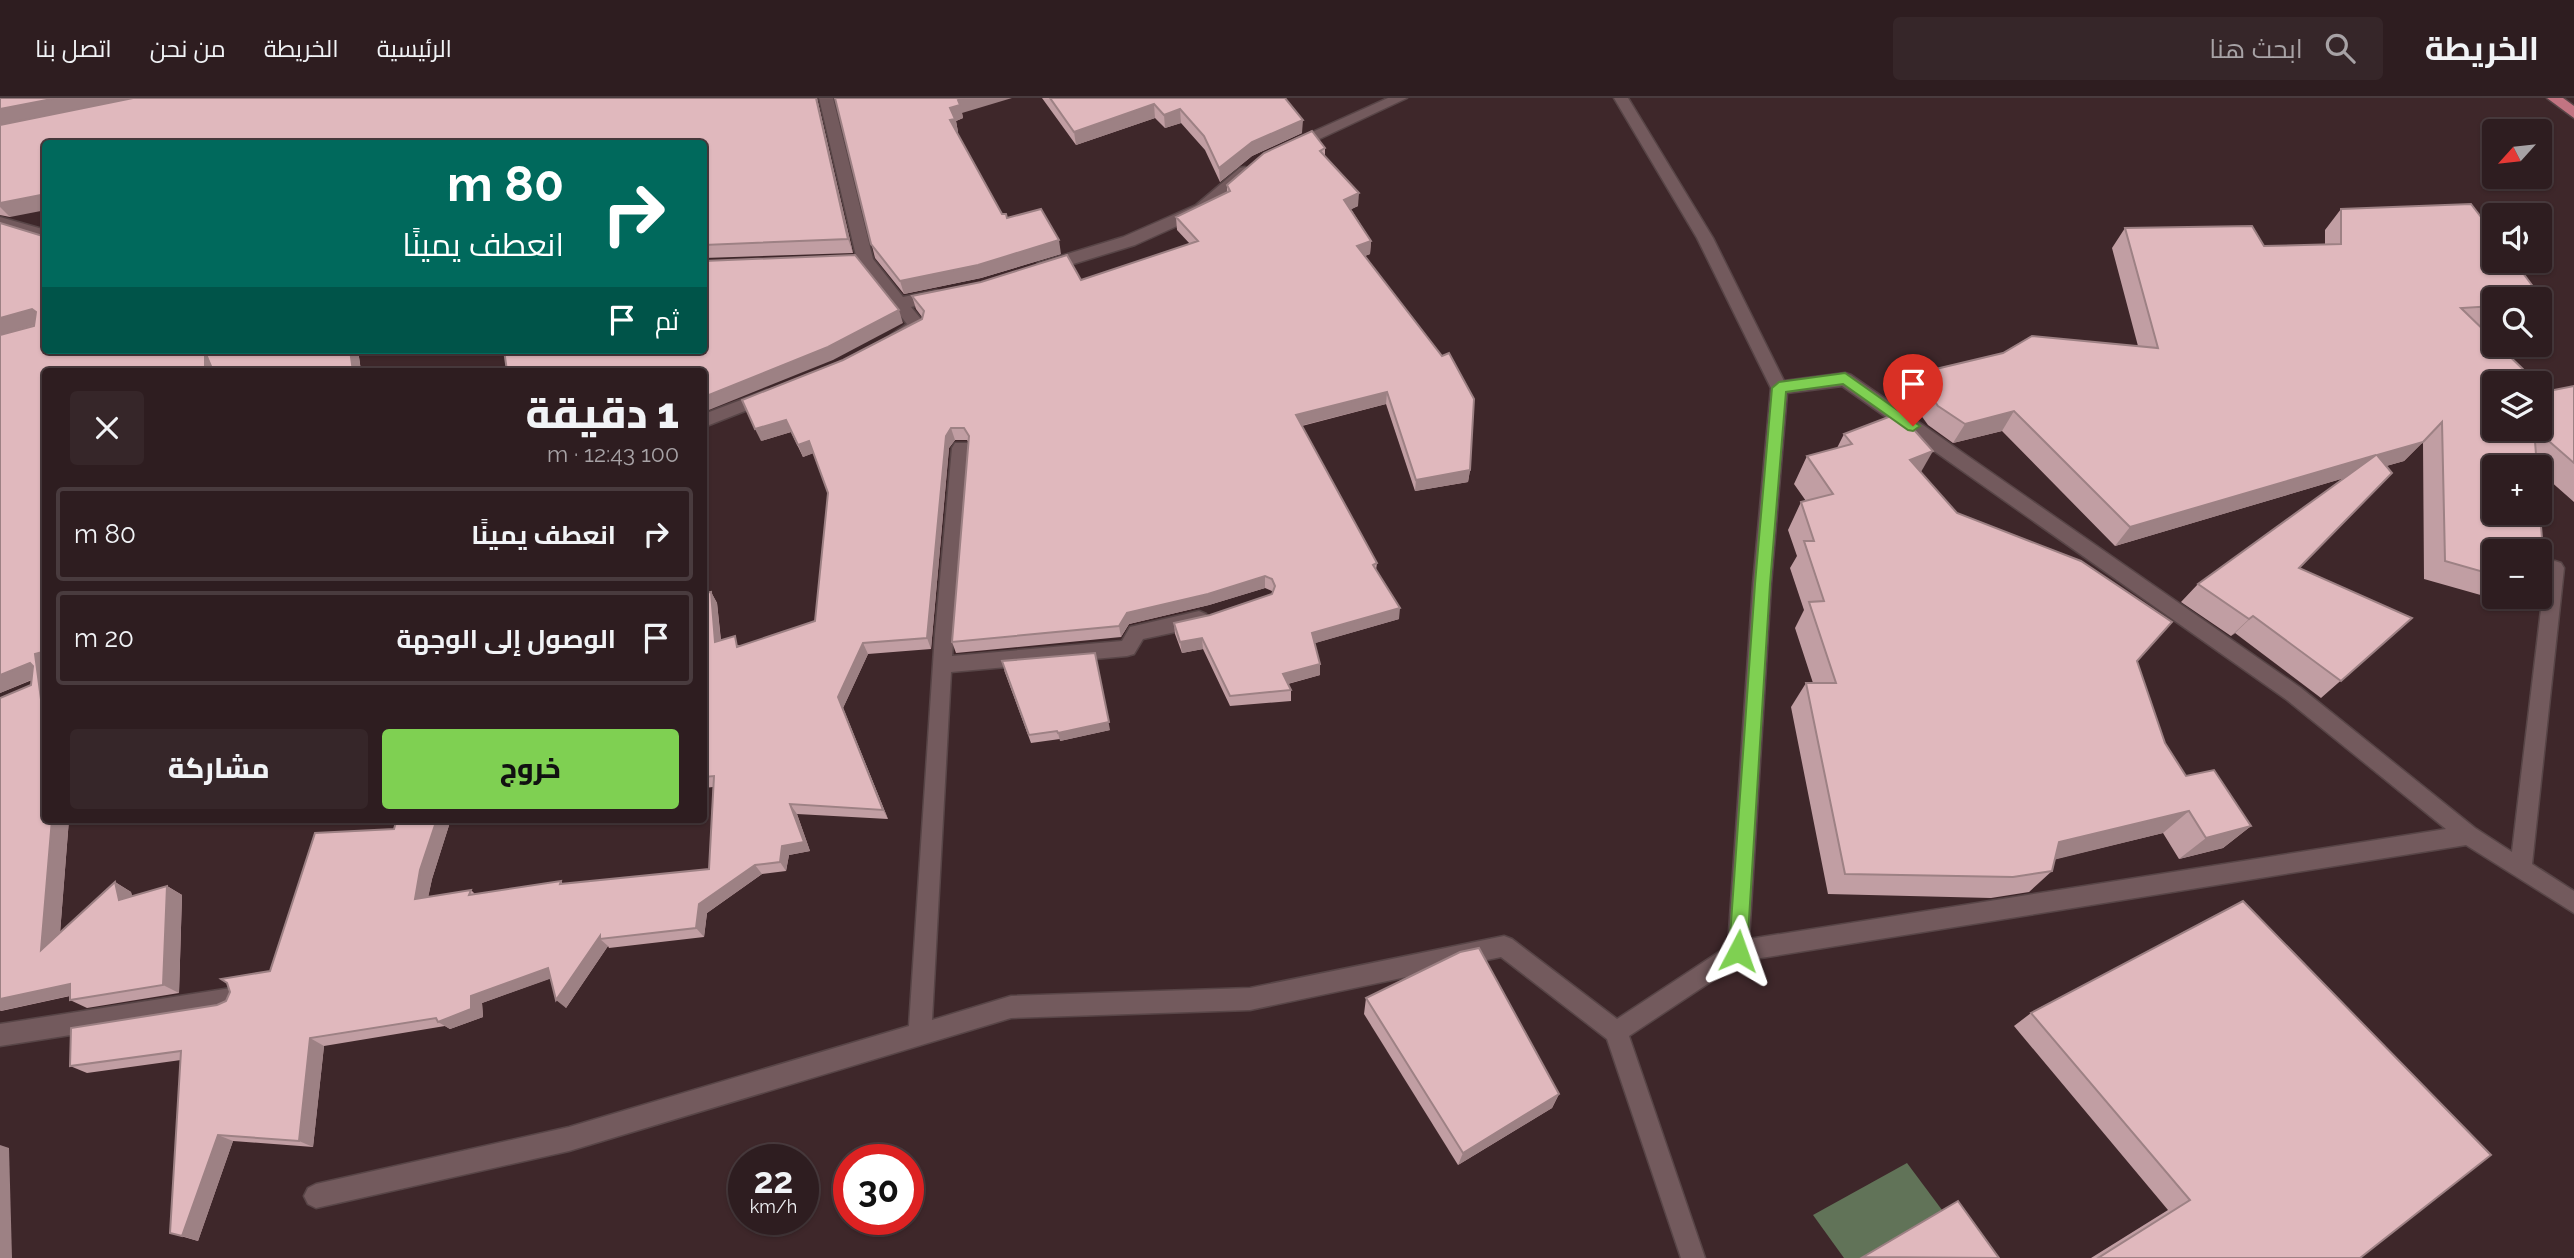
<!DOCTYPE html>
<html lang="ar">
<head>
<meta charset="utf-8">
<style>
  body { margin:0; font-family:Raleway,Cairo,sans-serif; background:#362629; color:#f1f3f6; direction:rtl; height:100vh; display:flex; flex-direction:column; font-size:26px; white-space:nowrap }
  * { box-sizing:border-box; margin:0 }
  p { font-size:23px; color:#a7a2a5 }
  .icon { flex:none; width:38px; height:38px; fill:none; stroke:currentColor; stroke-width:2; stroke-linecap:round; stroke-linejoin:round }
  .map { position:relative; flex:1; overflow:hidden; direction:ltr }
  .side { position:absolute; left:42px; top:270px; width:665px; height:455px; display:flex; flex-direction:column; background:#2e1d20; border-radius:7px; box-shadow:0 2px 5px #0004,0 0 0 2px #493b3e; direction:rtl }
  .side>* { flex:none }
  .top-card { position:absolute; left:42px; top:42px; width:665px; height:214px; border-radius:7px; box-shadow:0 2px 5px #0004,0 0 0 2px #493b3e; direction:rtl; background:#00695c; color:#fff; overflow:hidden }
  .needle { width:46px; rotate:243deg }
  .tools { position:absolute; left:2482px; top:21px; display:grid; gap:14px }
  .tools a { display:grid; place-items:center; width:70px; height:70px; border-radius:7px; background:#2e1d20; box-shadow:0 2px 5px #0004,0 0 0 2px #493b3e; font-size:35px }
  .speed { position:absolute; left:728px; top:1046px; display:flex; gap:14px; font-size:35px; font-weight:700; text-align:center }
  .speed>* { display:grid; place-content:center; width:91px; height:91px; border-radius:50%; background:#2e1d20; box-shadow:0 2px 5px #0004,0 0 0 2px #493b3e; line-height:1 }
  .speed small { font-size:18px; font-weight:400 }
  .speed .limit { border:10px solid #d22; background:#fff; color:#111 }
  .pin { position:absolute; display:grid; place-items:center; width:60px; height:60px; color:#fff; margin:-72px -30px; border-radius:50% 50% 50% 0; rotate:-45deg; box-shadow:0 0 7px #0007 }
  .pin .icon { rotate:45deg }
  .me { position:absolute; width:77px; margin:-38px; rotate:4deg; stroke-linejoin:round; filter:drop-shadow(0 0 5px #0008) }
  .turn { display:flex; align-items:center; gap:24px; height:147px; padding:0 28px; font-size:32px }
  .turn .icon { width:91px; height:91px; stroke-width:2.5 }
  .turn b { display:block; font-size:49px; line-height:60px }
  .then { display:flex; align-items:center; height:66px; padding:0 28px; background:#0003; gap:14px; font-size:26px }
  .round { display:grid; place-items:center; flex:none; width:74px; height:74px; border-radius:7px; background:#362629 }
  .head { display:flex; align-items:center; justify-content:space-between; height:119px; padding:0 28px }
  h1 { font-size:42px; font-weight:800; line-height:52px }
  .button { display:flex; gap:14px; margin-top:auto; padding:14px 28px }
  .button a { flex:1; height:80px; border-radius:7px; background:#7fd052; color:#111; font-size:28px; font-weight:800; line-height:80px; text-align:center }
  .button a+a { background:#362629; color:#f1f3f6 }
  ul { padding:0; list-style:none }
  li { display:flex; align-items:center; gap:21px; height:94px; margin:0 14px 10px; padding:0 14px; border:4px solid #493b3e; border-radius:7px }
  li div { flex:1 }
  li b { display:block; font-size:26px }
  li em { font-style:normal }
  header { display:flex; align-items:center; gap:42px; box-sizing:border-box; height:98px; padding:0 35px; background:#2e1d20; border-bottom:2px solid #493b3e }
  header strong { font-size:33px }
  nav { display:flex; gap:38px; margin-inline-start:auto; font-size:24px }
  .search { width:490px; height:63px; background:#362629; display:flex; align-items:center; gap:18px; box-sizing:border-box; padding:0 24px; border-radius:7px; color:#a7a2a5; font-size:26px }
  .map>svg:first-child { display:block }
</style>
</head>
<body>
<header>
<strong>الخريطة</strong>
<div class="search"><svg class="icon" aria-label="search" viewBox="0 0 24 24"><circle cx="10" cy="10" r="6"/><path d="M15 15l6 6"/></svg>ابحث هنا</div>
<nav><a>الرئيسية</a><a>الخريطة</a><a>من نحن</a><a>اتصل بنا</a></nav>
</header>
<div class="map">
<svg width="2574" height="1160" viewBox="0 0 2574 1160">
  <rect width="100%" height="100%" fill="#3e272a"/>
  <polygon fill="#617358" points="1907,1065 1942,1112 1861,1160 1844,1160 1813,1117"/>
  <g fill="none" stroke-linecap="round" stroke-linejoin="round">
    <defs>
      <g id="minor">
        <path d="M 819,0 L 833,0 L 873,161 L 903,199 L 937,192 L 945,198 L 943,202 L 911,209 L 926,227 C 920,236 904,244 893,241 L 891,237 L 907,226 L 857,162 Z"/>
        <polygon points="1388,0 1407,0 1298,51 1288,51 1286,48 1288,45"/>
        <path d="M 1614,0 L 1628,0 L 1713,140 L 1784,283 L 1845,275 L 1851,277 L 2301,590 L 2475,730 L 2512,754 L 2546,470 L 2549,465 L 2555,463 L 2561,465 L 2564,470 L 2532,766 L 2574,793 L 2574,815 L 2466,747 L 1742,863 L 1629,938 L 1705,1160 L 1681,1160 L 1607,941 L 1501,859 L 1250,912 L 1011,920 L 569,1053 L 316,1110 L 308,1106 L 304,1098 L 308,1090 L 316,1086 L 569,1029 L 909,928 L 935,536 L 952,350 L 955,345 L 967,345 L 970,350 L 952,558 L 1122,543 L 1130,529 L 1199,513 L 1206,516 L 1208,521 L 1206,526 L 1199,529 L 1143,541 L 1134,556 L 1127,558 L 951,574 L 932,922 L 1011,898 L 1250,890 L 1504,838 L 1512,841 L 1617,921 L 1728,848 L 1753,486 L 1771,290 L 1697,140 ZM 1842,288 L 2287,602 L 2446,731 L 1749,841 L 1771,486 L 1787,295 Z"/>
        <polygon points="1245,69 1253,74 1250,78 1206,115 1135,147 1044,175 1036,169 1038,165 1123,139 1196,107 1240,70"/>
        <polygon points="0,119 46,132 46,142 0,129"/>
        <polygon points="767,292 773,294 775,298 773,302 704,329 704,316"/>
        <polygon points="231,890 239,894 242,901 239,908 231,912 0,948 0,926"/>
      </g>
      <polygon id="primary" points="2547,0 2563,0 2574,8 2574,20"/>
    </defs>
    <use href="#minor" stroke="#584547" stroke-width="3"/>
    <use href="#primary" stroke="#584547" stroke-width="3"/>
    <use href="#minor" fill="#735a5d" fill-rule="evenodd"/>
    <use href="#primary" fill="#c27482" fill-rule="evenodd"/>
  </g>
  <g fill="#c19ea3">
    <polygon points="0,0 817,0 853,155 704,160 704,163 704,46 46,46 10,119 0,117"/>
    <polygon points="835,0 962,15 963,20 956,23 958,34 957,35 1002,116 1061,156 981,180 904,196 875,160"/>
    <polygon points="1042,0 1285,0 1302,35 1252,58 1220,84 1205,52 1181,25 1165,30 1155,20 1076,47"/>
    <polygon points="1325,50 1325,58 1358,108 1351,111 1371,143 1370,156 1365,158 1470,372 1468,384 1415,393 1386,306 1302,328 1377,465 1376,472 1399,521 1315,545 1320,577 1288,586 1291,592 1291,603 1230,608 1203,551 1182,555 1175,536 1174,525 1210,517 1272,496 1272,493 1265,490 1209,507 1129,526 1121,539 956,555 952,544 969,345 967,342 955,342 949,350 931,551 868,556 843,610 888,721 797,716 810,753 789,757 786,773 762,776 707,815 704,839 609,850 608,848 566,910 551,880 482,905 483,919 450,931 445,928 324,948 313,1049 233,1043 198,1143 170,1135 181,962 87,975 70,968 217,907 226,903 270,873 394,731 397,721 451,721 432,781 428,799 471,792 475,796 561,783 563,786 709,771 713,689 704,690 704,495 711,494 717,505 721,542 741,548 815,523 828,395 813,355 803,359 791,334 761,343 843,262 922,221 922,219 916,211 912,198 1081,182 1190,146 1177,132 1176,119 1227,94 1227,87"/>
    <polygon points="2471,106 2494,136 2494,163 2514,163 2546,206 2539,212 2539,201 2494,201 2494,227 2480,228 2494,242 2494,247 2498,247 2530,278 2530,285 2494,285 2494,331 2539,331 2539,295 2574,288 2574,404 2539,373 2539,369 2494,369 2494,415 2539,415 2539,403 2546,491 2539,497 2539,453 2494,453 2494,499 2537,499 2523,509 2424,481 2423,344 2404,363 2386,368 2392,375 2299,470 2412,520 2321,600 2235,535 2231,538 2181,504 2198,486 2344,380 2115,448 2002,333 1953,345 1928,327 1905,295 1915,276 2003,255 2032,238 2138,248 2112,150 2125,130 2252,128 2264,148 2325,147 2325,132 2341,111"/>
    <polygon points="0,125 46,252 358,252 361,273 46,273 46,721 69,721 60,835 115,784 131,794 132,798 167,788 182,797 179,895 87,910 70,902 70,898 1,913 32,582 0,595 34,228 0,237"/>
    <polygon points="1844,336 1921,374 1957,415 2137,563 2165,645 2186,678 2251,728 2223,750 2179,761 2163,735 2055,761 2052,773 2029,794 1991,800 1828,796 1791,609 1806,585 1813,585 1795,530 1804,512 1790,470 1797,458 1788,432 1801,404 1806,403 1794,386 1807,358 1837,350"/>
    <polygon points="1004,572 1110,632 1060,643 1060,641 1031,645"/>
    <polygon points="1366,900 1559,996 1552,1010 1458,1067 1364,916"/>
    <polygon points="2031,915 2360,1160 2091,1160 2168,1112 2014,928"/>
  </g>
  <g fill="#9d8184">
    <polygon points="57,0 137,0 0,27 0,11"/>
    <polygon points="816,0 817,0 853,155 848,141"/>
    <polygon points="964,0 1012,0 962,15 963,20 956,23 958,34 954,36 950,22 950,10 958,2"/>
    <polygon points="1154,6 1155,20 1076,47 1074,34"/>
    <polygon points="1180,11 1181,25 1165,30 1164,17"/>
    <polygon points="1303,22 1302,35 1252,58 1220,84 1219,70 1252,44"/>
    <polygon points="1359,95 1358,108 1344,115 1344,102"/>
    <polygon points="46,96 46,112 10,119 0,109 0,105"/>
    <polygon points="1059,142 1061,156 981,180 904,196 900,183"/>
    <polygon points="1371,143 1370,156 1356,161 1357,148"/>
    <polygon points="32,211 45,224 0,237 0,220"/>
    <polygon points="899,212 903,225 833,262 704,314 704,299"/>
    <polygon points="350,252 358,252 361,273 353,273"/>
    <polygon points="205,254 217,273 205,273"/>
    <polygon points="1387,294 1386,306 1296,329 1296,317"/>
    <polygon points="2014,313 2002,333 1953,345 1965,326"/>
    <polygon points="786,322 791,334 761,343 755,331"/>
    <polygon points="951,330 955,342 949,350 931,551 927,540 946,338"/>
    <polygon points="809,343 814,355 803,359 798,347"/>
    <polygon points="2423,344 2404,363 2358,376 2377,357"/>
    <polygon points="1933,353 1917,381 1910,362"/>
    <polygon points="2376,357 2358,376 2115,448 2130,429"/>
    <polygon points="1470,372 1468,384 1415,393 1416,382"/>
    <polygon points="1265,478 1265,490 1209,507 1129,526 1121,539 1119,528 1127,515"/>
    <polygon points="711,494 717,505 722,555 715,544"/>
    <polygon points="1400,510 1399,521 1312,546 1312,535"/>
    <polygon points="2253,518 2235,535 2231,538 2249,521"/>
    <polygon points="1202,540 1203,551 1182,555 1180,544"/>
    <polygon points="863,545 868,556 843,610 888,721 883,712 838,599"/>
    <polygon points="46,553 46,639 38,579 0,595 0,577 35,556"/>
    <polygon points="1097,563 1110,632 1060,643 1058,635"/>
    <polygon points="1320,566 1320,577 1283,587 1283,576"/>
    <polygon points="790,706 797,716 810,753 789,757 786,773 780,764"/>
    <polygon points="2189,713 2163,735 2037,766 2059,744"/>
    <polygon points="52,721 69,721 58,861 41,852"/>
    <polygon points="437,721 451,721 432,781 426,810 415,801 420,772"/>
    <polygon points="2251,728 2223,750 2179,761 2206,740"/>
    <polygon points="755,767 762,776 707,815 704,839 696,830 699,806"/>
    <polygon points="115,784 131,794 135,811 119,802"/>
    <polygon points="167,788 182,797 179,895 163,887"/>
    <polygon points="600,838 600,841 608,848 566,910 556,902"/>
    <polygon points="548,870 558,878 482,905 483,919 450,931 438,924 471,898"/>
    <polygon points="70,886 87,894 0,913 0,895"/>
    <polygon points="310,940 324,948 313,1049 299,1043"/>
    <polygon points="1559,996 1552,1010 1458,1067 1463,1055"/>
    <polygon points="218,1037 233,1043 198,1143 182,1138"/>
    <polygon points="0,1047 9,1050 12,1160 0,1160"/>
  </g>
  <g fill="#e0b8bd" stroke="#9d8184" stroke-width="2">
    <polygon points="0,0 57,0 0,11"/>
    <polygon points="133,0 816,0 848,141 704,147 704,46 46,46 46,96 0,105 0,27"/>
    <polygon points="835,0 964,0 958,2 960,7 950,10 955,21 950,22 1002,116 1006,116 1007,120 1041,111 1059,142 978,167 900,183 871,146"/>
    <polygon points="1050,0 1285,0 1303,22 1252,44 1219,70 1204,38 1180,11 1164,17 1154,6 1074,34"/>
    <polygon points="1312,33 1325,50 1320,53 1359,95 1344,102 1371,143 1357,148 1442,258 1449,255 1474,301 1470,372 1416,382 1387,294 1296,317 1377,465 1373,467 1400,510 1312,535 1320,566 1283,576 1291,592 1230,598 1202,540 1180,544 1174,525 1210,517 1272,496 1275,488 1272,481 1265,478 1208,496 1127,515 1119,528 952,544 969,338 964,330 951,330 946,338 927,540 863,545 838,599 883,712 790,706 804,744 782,748 780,764 755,767 699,806 696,830 600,841 600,838 556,902 548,870 471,898 471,911 438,924 436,920 310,940 299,1043 218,1037 182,1138 170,1135 181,953 70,968 71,930 217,907 226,903 230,894 227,885 221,881 270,873 315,735 394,731 397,721 437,721 420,772 415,801 471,792 469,797 561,783 560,786 709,771 714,678 704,679 704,495 711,494 715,544 735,538 737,549 815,523 828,395 809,343 798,347 786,322 755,331 742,302 843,262 922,221 924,213 912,198 981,184 1067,157 1081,182 1198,143 1176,119 1230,93 1227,87 1264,55"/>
    <polygon points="2471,106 2494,136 2494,163 2514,163 2546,206 2539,206 2539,201 2494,201 2494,208 2461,210 2494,242 2494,247 2498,247 2530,278 2530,285 2494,285 2494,331 2534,331 2537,369 2494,369 2494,415 2539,415 2539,403 2546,491 2539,489 2539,453 2494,453 2494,477 2445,463 2442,324 2423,344 2377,357 2392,375 2299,470 2412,520 2341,583 2253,518 2249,521 2198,486 2376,357 2130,429 2014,313 1965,326 1938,308 1915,276 2003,255 2032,238 2158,250 2125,130 2252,128 2264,148 2341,146 2341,111"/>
    <polygon points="0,125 46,139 46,252 350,252 353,273 213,273 205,254 205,273 46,273 46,553 35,556 46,639 46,721 52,721 41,852 115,784 119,802 167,788 163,887 70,902 70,886 0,901 0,600 31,587 33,568 30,565 0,577 0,237 34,228 36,214 32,211 0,220"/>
    <polygon points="855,157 899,212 828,249 704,299 704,273 507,273 504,252 704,252 704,163"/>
    <polygon points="2574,288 2574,365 2535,331 2539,331 2539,295"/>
    <polygon points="1899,315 1933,353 1910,362 1957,415 2081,463 2172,524 2137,563 2165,645 2186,678 2214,672 2251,728 2206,740 2189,713 2059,744 2052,773 2013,779 1845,776 1806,585 1836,585 1809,504 1824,503 1804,443 1814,443 1801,404 1833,396 1807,358 1852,346 1844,336"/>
    <polygon points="1095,555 1109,624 1058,635 1057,633 1029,637 1002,563"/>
    <polygon points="2243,803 2491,1057 2360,1160 2098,1160 2190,1102 2031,915"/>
    <polygon points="1479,850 1559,996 1463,1055 1366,900 1460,854"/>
    <polygon points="1958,1103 1999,1160 1863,1159"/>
  </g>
  <polygon fill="#7fd052" stroke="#538735" stroke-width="2" points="1845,275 1920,328 1913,333 1908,332 1843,286 1786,294 1770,486 1747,853 1745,859 1738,862 1732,859 1729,853 1755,486 1772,290 1779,284"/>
</svg>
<div class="tools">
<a><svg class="needle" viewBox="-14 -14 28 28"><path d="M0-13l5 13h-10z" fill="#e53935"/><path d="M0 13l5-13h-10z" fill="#a7a2a5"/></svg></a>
<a><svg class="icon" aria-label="sound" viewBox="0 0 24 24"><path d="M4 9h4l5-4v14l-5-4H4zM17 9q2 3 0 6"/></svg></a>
<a><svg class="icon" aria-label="search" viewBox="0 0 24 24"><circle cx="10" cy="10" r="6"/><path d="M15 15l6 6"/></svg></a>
<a><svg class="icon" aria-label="layers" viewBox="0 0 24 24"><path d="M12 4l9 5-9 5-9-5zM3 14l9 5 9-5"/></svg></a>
<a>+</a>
<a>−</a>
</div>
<div class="speed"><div>22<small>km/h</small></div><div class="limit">30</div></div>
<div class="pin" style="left:1913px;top:328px;background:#d93025"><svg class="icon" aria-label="arrive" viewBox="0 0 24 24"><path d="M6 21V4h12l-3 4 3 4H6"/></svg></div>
<svg class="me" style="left:1738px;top:853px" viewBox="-20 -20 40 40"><path d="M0-17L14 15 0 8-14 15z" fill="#7fd052" stroke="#fff" stroke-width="4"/></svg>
<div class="top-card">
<div class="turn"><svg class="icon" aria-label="right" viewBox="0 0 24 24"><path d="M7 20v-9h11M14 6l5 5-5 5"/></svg><div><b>80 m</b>انعطف يمينًا</div></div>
<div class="then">ثم<svg class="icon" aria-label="arrive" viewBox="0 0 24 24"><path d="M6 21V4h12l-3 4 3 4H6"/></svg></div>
</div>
<section class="side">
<div class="head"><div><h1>1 دقيقة</h1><p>100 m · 12:43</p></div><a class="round"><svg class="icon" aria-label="close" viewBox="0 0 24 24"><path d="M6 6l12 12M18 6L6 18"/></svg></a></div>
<ul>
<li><svg class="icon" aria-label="right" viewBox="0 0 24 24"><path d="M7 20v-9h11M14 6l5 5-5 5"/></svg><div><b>انعطف يمينًا</b></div><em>80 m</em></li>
<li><svg class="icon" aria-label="arrive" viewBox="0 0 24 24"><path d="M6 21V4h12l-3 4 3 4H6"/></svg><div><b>الوصول إلى الوجهة</b></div><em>20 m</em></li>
</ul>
<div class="button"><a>خروج</a><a>مشاركة</a></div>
</section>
</div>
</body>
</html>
